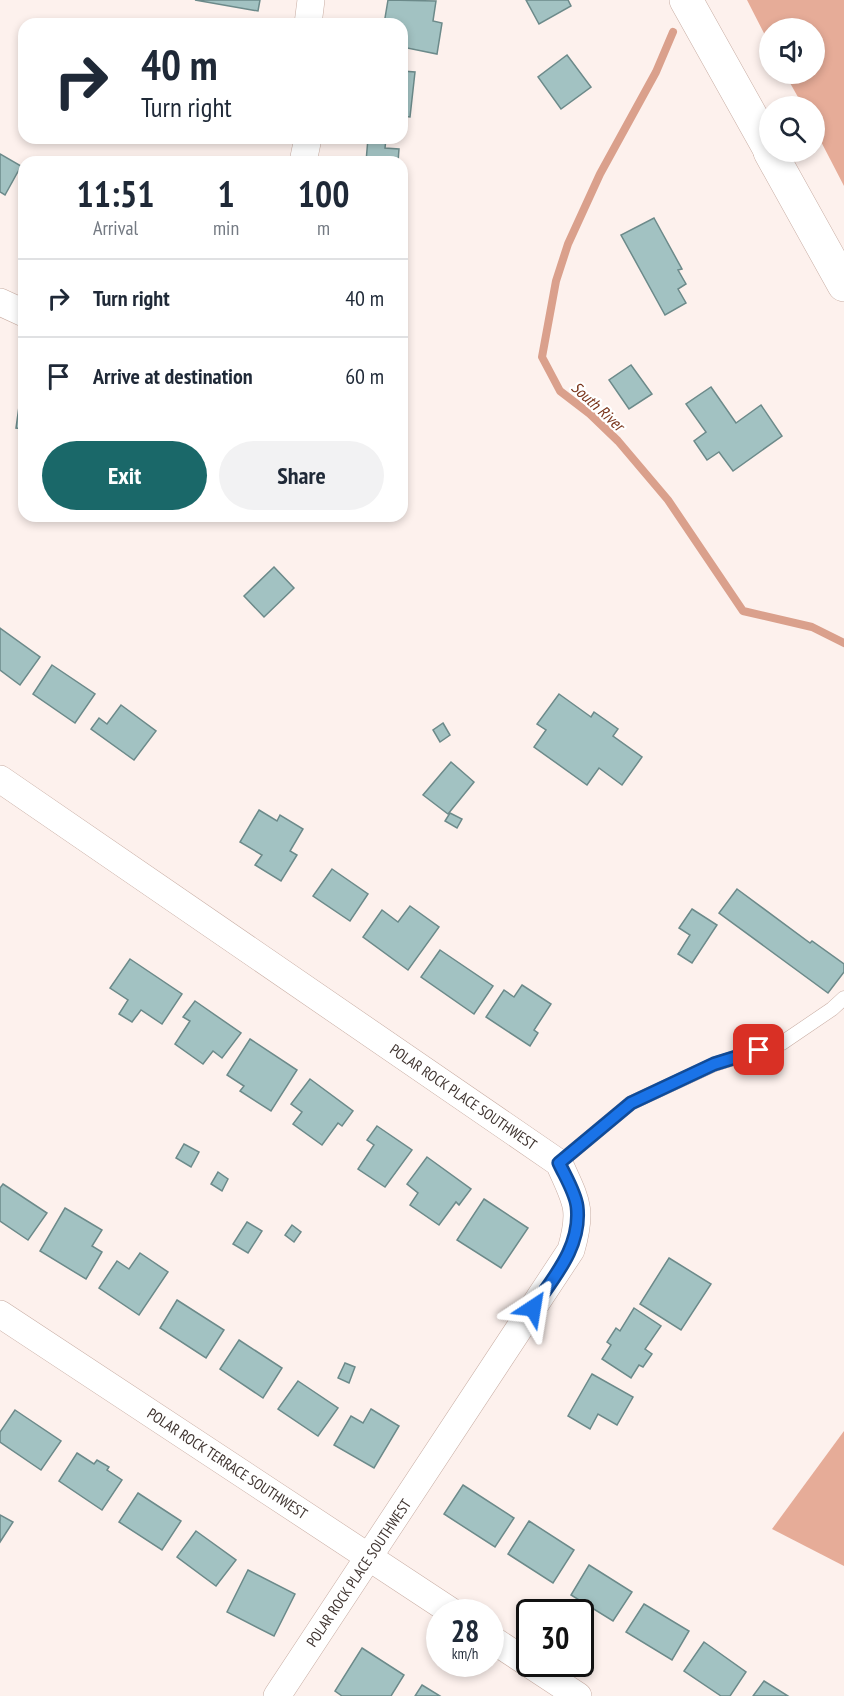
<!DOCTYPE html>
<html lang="en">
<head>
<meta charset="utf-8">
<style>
  body { margin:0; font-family:"PT Sans Narrow",sans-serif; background:#f2f2f3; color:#1f2937; height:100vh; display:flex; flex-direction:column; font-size:22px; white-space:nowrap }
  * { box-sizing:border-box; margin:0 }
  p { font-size:20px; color:#747a83 }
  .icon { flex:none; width:33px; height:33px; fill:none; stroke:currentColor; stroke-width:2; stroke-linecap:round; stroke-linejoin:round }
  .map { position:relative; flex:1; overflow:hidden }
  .drawer { position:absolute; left:18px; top:156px; width:390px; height:366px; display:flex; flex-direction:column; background:#fff; border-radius:18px; box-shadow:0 3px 9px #0003 }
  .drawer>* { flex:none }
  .banner { position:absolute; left:18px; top:18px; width:390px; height:126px; border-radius:18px; box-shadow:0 3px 9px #0003; background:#fff; color:#1f2937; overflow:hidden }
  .tools { position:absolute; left:759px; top:18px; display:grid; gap:12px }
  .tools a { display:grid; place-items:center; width:66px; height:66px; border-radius:50%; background:#fff; box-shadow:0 3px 9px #0003; font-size:30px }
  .speed { position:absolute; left:426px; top:1599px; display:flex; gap:12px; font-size:30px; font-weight:700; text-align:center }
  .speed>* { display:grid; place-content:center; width:78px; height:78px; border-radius:50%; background:#fff; box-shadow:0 3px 9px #0003; line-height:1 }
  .speed small { font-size:15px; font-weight:400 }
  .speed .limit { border:3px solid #111; border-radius:9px; background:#fff; color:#111 }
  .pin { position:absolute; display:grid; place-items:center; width:51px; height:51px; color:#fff; margin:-26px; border-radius:12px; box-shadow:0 3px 9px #0006 }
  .me { position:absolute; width:66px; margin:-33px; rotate:33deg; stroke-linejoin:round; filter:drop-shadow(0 0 4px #0008) }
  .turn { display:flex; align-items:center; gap:21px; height:126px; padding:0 24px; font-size:27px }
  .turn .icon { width:78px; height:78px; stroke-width:2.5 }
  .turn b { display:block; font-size:42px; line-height:51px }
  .eta { display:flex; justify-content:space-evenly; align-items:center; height:102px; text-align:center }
  .eta b { font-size:36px; font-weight:600; line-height:42px }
  .button { display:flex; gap:12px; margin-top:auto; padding:12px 24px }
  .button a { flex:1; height:69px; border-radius:36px; background:#1a6869; color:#fff; font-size:24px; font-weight:600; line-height:69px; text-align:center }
  .button a+a { background:#f2f2f3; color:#1f2937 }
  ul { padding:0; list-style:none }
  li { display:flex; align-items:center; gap:18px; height:78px; padding:0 24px; border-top:2px solid #e0e1e3 }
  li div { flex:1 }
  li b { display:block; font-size:22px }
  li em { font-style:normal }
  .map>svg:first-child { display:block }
</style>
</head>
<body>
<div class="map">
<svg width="844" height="1696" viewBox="0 0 844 1696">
  <rect width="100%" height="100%" fill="#fdf1ed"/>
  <g fill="#e6ac98">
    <polygon points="747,0 844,0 844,186 815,130 814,106 803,106 785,74 814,74 814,28 770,28 769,43"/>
    <polygon points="844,1431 844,1566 772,1529"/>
  </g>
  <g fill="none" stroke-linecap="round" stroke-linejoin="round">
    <polyline stroke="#daa08c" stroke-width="8" points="673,32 656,72 600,174 568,244 556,281 542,357 560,391 590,414 618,441 668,500 743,611 812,627 844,643"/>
  </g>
  <g fill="#a2c2c2" stroke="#6c8a8a" stroke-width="1.5">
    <polygon points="195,0 260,0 258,11"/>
    <polygon points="388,0 436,1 433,21 442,23 437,54 402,47 402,24 384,24"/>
    <polygon points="526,0 568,0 571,6 539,24"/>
    <polygon points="567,55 591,87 561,109 538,77"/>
    <polygon points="402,71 415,72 410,117 402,116"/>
    <polygon points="368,138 386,139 385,148 399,149 398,162 366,162"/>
    <polygon points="0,154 21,166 5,195 0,192"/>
    <polygon points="654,218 682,269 678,270 686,284 678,289 686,303 665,315 621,235"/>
    <polygon points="631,365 652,394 629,409 609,380"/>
    <polygon points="711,387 736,423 761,405 782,436 733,471 719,452 707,460 694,441 706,432 686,404"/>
    <polygon points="21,392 24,393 24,429 16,428"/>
    <polygon points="274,567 294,588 264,617 244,596"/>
    <polygon points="0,628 40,657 20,685 0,670"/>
    <polygon points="52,665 95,694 75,723 33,694"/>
    <polygon points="559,694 591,717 594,712 618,729 613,736 642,757 622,785 599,768 587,785 534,747 546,730 537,724"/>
    <polygon points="121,705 156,731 134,760 91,729 99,718 107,724"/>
    <polygon points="443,723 450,735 440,742 433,730"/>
    <polygon points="451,762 474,782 448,814 423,795"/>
    <polygon points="259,810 277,821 280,815 303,829 290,851 297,855 281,881 255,865 262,855 240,842"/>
    <polygon points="450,813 462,819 457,828 445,821"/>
    <polygon points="332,869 368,894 350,921 313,896"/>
    <polygon points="737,889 810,943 812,941 844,964 844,972 828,993 719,913"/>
    <polygon points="410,906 439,927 408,970 363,937 382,910 398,922"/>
    <polygon points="692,909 717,925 692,963 678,954 690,935 679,928"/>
    <polygon points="440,950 493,986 474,1014 421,977"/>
    <polygon points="130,959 182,994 162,1024 141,1010 132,1022 119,1014 128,1000 110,988"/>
    <polygon points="522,985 551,1004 534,1030 538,1033 530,1046 486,1017 504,990 514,997"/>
    <polygon points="195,1001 241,1033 222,1058 213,1051 203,1064 175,1044 190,1021 183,1017"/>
    <polygon points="250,1039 297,1070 271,1111 240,1091 244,1086 227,1075"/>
    <polygon points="310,1079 353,1111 342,1126 338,1123 322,1145 293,1124 302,1112 291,1104"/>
    <polygon points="377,1126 412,1150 385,1187 358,1169 374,1145 367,1140"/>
    <polygon points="184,1144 199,1152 191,1167 176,1158"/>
    <polygon points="427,1157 471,1189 459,1205 456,1202 439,1225 410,1205 418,1193 407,1184"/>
    <polygon points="218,1172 228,1179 222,1191 211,1184"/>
    <polygon points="3,1184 47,1213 28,1240 0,1221 0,1188"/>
    <polygon points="484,1199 528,1228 501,1268 457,1240"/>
    <polygon points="65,1208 102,1230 92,1246 102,1252 86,1279 40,1251"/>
    <polygon points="247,1222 262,1231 248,1253 233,1244"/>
    <polygon points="292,1225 301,1232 294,1242 285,1235"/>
    <polygon points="140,1253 168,1272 139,1315 99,1288 117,1261 129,1269"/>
    <polygon points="669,1258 711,1284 681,1330 640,1304"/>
    <polygon points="177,1300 224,1330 206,1358 160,1328"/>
    <polygon points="634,1308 661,1326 645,1349 652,1354 643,1367 639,1365 631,1378 602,1359 611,1345 607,1342 616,1328 620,1331"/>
    <polygon points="239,1340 282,1368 263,1398 220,1369"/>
    <polygon points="345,1363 355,1367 349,1383 338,1378"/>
    <polygon points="592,1374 633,1397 617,1425 598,1414 590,1429 568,1416"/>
    <polygon points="298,1381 338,1408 318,1436 278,1409"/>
    <polygon points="371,1409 399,1426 374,1468 334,1445 351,1416 363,1423"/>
    <polygon points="15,1410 61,1441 41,1470 0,1442 0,1432"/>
    <polygon points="77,1453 94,1464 97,1460 109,1467 107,1470 122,1480 102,1510 59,1481"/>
    <polygon points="463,1485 514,1518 495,1547 444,1514"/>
    <polygon points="138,1493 181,1521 162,1550 119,1522"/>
    <polygon points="0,1515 13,1522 0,1542"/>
    <polygon points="529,1521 574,1550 553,1583 508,1554"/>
    <polygon points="196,1531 236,1560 216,1586 177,1557"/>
    <polygon points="589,1565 632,1592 613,1621 571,1595"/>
    <polygon points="248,1570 295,1594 274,1636 227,1612"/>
    <polygon points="644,1604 689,1631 672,1660 626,1632"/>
    <polygon points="704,1642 746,1672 730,1696 721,1696 684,1671"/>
    <polygon points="362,1648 404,1675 391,1696 342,1696 335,1691"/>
    <polygon points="764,1681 788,1696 753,1696"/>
    <polygon points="422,1685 440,1696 415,1696"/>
  </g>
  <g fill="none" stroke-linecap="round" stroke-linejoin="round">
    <defs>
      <polyline id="service" points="559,1163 631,1103 715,1064 782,1043 832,1009 844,998"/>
      <g id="minor">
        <polyline points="308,24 311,0"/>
        <polyline points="303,162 308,138"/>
        <polyline points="0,302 24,313"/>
        <path id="s1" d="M 0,779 L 559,1163 C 576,1201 583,1208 571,1250 L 277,1696"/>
        <path id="s2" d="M 0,1314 L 452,1612"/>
        <polyline points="490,1638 578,1696"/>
      </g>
      <g id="tertiary">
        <polyline points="686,0 770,150"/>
        <polyline points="770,152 844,285"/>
      </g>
    </defs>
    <use href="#service" stroke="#c8ada3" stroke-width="15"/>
    <use href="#minor" stroke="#c8ada3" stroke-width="28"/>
    <use href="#tertiary" stroke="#c8ada3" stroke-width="34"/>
    <use href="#service" stroke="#fff" stroke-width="14"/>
    <use href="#minor" stroke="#fff" stroke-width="27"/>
    <use href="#tertiary" stroke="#fff" stroke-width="33"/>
  </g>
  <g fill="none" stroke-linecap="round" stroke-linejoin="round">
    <defs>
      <path id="route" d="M 533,1308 C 554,1277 582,1246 577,1206 C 575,1192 565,1176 559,1163 L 631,1103 L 714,1064 L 759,1050"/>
    </defs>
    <use href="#route" stroke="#114b97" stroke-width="15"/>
    <use href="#route" stroke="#1a73e8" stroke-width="10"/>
  </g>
  <g text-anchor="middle" stroke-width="4.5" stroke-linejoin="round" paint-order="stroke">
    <g font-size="15" fill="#403531" stroke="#fff">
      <text dy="5" stroke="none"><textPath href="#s1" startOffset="562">POLAR ROCK PLACE SOUTHWEST</textPath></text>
      <text dy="5" stroke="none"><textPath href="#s2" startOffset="272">POLAR ROCK TERRACE SOUTHWEST</textPath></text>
      <text transform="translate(359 1573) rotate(-56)" y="5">POLAR ROCK PLACE SOUTHWEST</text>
    </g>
    <g font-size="16" font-style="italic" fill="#7a351b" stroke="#fff">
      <text transform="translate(598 406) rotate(42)" y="6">South River</text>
    </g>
  </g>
</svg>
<div class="tools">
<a><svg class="icon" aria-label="sound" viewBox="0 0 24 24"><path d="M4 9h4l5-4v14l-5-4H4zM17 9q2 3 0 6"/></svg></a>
<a><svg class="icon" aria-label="search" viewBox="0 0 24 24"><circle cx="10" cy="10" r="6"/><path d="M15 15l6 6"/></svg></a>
</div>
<div class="speed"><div>28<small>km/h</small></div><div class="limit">30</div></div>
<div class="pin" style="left:759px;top:1050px;background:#d93025"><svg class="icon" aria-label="arrive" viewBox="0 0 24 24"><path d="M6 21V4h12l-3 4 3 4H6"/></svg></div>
<svg class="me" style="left:533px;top:1308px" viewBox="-20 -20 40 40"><path d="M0-17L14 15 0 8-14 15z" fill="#1a73e8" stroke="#fff" stroke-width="4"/></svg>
<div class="banner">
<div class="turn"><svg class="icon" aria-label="right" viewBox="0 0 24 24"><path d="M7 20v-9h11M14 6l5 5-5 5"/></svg><div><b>40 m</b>Turn right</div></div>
</div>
<section class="drawer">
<div class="eta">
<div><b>11:51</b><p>Arrival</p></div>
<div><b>1</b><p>min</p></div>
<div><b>100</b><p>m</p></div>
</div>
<ul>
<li><svg class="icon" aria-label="right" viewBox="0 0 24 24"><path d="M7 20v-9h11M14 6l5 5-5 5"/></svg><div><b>Turn right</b></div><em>40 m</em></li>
<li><svg class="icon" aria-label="arrive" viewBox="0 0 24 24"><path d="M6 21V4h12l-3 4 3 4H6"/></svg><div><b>Arrive at destination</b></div><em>60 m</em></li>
</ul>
<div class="button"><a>Exit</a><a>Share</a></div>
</section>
</div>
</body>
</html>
